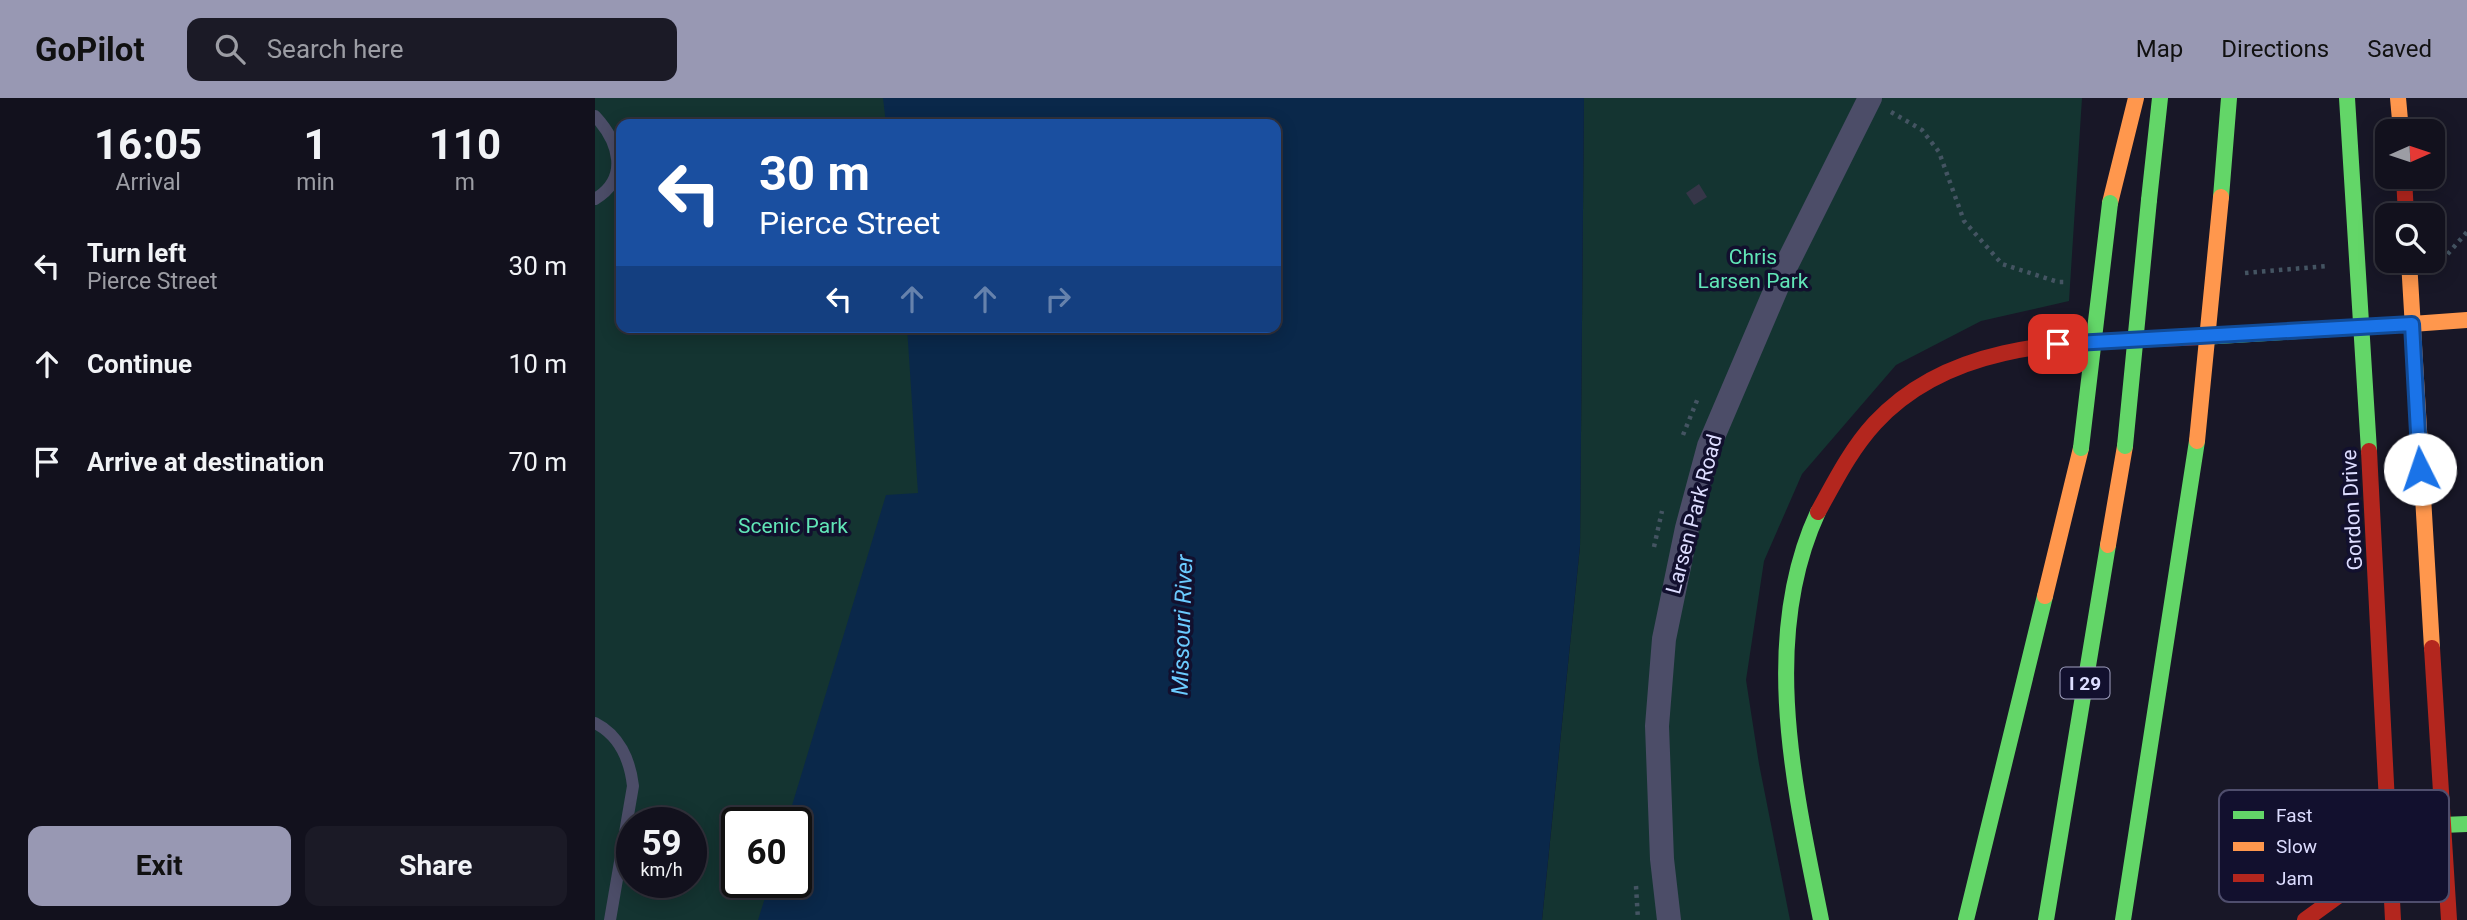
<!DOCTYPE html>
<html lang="en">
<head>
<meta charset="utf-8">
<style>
  body { margin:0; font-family:Roboto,sans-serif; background:#1b1a26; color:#f1f3f6; height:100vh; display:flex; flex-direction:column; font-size:26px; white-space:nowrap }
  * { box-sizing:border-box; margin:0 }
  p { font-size:23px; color:#9c9da4 }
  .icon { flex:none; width:38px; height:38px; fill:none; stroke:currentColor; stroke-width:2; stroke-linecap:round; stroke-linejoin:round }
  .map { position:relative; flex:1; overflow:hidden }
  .sheet { display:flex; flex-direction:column; background:#12111d; width:595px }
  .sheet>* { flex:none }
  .guide { position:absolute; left:21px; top:21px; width:665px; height:214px; border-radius:14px; box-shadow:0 4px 18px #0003,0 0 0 2px #31313b; background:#1a4fa0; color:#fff; overflow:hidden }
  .needle { width:46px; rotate:87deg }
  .fabs { position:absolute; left:1780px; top:21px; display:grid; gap:14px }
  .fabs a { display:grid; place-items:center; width:70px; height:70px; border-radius:14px; background:#12111d; box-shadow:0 4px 18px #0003,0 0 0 2px #31313b; font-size:35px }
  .speed { position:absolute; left:21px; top:709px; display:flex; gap:14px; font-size:35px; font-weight:700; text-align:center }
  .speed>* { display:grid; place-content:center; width:91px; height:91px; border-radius:50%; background:#12111d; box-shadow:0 4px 18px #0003,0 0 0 2px #31313b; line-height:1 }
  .speed small { font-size:18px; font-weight:400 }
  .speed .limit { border:4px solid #111; border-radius:10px; background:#fff; color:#111 }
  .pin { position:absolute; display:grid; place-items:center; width:60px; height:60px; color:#fff; margin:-30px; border-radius:14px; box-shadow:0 4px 10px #0006 }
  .me { position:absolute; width:77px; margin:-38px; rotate:356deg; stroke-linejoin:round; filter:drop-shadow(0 0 5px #0008) }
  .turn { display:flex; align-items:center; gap:24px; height:147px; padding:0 28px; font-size:32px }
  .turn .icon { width:91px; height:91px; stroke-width:2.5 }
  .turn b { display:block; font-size:49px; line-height:60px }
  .lanes { display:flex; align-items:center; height:66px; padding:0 28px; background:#0003; justify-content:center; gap:35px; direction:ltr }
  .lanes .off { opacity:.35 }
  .eta { display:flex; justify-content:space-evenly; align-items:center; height:119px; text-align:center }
  .eta b { font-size:42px; font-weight:700; line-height:49px }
  .primary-button { display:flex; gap:14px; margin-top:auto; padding:14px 28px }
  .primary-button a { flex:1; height:80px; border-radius:14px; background:#9898b3; color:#111; font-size:28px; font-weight:700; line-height:80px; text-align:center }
  .primary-button a+a { background:#1b1a26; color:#f1f3f6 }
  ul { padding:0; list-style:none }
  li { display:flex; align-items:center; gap:21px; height:98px; padding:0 28px }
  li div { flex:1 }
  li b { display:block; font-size:26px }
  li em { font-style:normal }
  header { display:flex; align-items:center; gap:42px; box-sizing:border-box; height:98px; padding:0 35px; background:#9898b3; color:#111 }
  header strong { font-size:33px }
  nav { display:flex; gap:38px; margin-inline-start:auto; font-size:24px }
  .search { width:490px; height:63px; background:#1b1a26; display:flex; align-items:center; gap:18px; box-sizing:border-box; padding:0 24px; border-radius:14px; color:#9c9da4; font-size:26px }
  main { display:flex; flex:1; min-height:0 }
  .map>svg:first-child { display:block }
</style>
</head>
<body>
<header>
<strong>GoPilot</strong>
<div class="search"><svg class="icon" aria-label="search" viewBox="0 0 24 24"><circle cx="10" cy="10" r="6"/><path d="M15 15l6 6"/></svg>Search here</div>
<nav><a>Map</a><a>Directions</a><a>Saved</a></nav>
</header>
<main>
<section class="sheet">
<div class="eta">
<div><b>16:05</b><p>Arrival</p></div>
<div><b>1</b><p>min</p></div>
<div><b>110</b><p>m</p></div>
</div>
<ul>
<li><svg class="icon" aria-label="left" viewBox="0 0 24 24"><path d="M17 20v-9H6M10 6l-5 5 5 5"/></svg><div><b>Turn left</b><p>Pierce Street</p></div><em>30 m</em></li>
<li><svg class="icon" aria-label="ahead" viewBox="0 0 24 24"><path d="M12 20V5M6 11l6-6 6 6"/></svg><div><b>Continue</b></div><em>10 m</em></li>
<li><svg class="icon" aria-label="arrive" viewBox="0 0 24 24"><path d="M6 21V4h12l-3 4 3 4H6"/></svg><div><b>Arrive at destination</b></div><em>70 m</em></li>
</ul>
<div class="primary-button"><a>Exit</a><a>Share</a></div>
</section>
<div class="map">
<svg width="1872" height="822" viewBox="0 0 1872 822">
  <rect width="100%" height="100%" fill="#181727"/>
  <g fill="#143431" fill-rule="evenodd">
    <path d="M 0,0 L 389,0 L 396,26 L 26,26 L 26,229 L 445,229 L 312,822 L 0,822 ZM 37,724 L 96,724 L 96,784 L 37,784 ZM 142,724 L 201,724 L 201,784 L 142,784 Z"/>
    <polygon points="989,0 1487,0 1474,203 1386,223 1301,267 1207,376 1169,463 1151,582 1164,666 1195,822 947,822 985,448"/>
  </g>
  <polygon fill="#0a284a" points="288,0 989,0 985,448 947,822 163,822 175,784 201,784 201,724 192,724 291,397 323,395 312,229 681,229 681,26 291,26"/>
  <polygon fill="#363648" points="1104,86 1112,99 1099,107 1091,95"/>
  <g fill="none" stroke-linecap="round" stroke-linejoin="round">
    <g stroke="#445462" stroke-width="4.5" stroke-dasharray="3.5 5" stroke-linecap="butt">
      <polyline points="1296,14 1327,32 1344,54 1369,123 1407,166 1463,184 1473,184"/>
      <polyline points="1845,158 1851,158 1872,134"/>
      <polyline points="1650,175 1732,168"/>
      <polyline points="1088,337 1103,300"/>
      <polyline points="1059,449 1067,413"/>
      <polyline points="1041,788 1043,822"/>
    </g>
    <g stroke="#4c4d68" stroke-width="12">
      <path d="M 0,18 C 24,44 35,80 0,101"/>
      <path d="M 0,625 C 24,637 35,662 38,688 L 15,822"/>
    </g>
    <polyline stroke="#4c4d68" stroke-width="24" points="1074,822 1067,761 1062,628 1069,541 1092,430 1114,348 1190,170 1275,0"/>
    <g stroke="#63d668" stroke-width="16">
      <polyline points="1752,0 1774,353"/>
      <polyline points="1626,99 1634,0"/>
      <polyline points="1554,102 1565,0"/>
      <polyline points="1607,239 1817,226"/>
      <path d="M 1223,414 C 1164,541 1200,692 1226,822"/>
      <polyline points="1847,727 1872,726"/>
      <polyline points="1371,822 1450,498"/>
      <polyline points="1451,822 1513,447"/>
      <polyline points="1528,822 1602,343"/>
    </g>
    <g stroke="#ff974d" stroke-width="16">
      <polyline points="1803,0 1806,33"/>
      <polyline points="1515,105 1541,0"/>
      <polyline points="1814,163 1837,550"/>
      <polyline points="1817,226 1872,222"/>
      <polyline points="1513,447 1530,348"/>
      <polyline points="1450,498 1486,350"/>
    </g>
    <g stroke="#b3261e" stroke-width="16">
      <polyline points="1809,79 1811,117"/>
      <polyline points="1774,353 1798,822"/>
      <path d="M 1223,414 C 1240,383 1256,351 1280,325 C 1363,235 1495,245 1607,239"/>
      <polyline points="1837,550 1854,822"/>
      <polyline points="1710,822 1794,761"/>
    </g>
    <g stroke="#63d668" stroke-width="16">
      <polyline points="1530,348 1554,102"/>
      <polyline points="1486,350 1515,105"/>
    </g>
    <polyline stroke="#ff974d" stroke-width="16" points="1602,343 1626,99"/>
  </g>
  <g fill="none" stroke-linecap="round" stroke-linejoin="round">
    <defs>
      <polyline id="route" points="1463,246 1817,226 1825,371"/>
    </defs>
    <use href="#route" stroke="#114b97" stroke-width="18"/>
    <use href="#route" stroke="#1a73e8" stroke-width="12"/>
  </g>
  <g text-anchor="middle" stroke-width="7" stroke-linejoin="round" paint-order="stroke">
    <rect fill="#12102e" stroke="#a0a0c0" stroke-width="2" x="1465.5" y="569.5" width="49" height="31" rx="5"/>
    <g font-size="19" font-weight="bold" fill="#ddf">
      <text x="1490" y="592">I 29</text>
    </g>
    <g font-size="21" fill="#61e6b7" stroke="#12102e">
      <text x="1158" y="166">Chris<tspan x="1158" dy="24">Larsen Park</tspan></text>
      <text x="198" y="435">Scenic Park</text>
    </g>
    <g font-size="21" fill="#ddf" stroke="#12102e">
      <text transform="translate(1757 412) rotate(-93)" y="7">Gordon Drive</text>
      <text transform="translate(1099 416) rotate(-75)" y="7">Larsen Park Road</text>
    </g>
    <g font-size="23" font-style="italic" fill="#6bcbff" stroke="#12102e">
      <text transform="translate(587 527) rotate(-88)" y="8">Missouri River</text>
    </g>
  </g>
  <rect x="1624" y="692" width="230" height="112" rx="10" fill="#12102e" stroke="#4f4e6d" stroke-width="2"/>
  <rect x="1638" y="713" width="31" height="8" fill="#63d668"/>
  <rect x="1638" y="744" width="31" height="9" fill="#ff974d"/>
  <rect x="1638" y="776" width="31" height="8" fill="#b3261e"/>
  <g font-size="19" fill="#ddf">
    <text x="1681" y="724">Fast</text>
    <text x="1681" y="755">Slow</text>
    <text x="1681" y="787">Jam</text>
  </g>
</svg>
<div class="fabs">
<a><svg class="needle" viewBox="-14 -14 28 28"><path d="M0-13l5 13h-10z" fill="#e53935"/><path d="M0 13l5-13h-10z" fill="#9c9da4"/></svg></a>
<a><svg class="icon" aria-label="search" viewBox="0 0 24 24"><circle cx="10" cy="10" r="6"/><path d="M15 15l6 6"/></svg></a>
</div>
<div class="speed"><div>59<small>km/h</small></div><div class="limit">60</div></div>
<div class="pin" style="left:1463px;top:246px;background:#d93025"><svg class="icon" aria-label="arrive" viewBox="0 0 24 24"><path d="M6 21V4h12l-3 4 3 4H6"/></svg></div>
<svg class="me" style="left:1825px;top:371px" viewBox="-20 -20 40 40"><circle r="19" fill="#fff"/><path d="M0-13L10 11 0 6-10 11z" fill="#1a73e8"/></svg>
<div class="guide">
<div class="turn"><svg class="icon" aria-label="left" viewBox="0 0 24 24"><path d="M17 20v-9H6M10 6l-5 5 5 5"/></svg><div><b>30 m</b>Pierce Street</div></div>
<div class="lanes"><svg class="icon" aria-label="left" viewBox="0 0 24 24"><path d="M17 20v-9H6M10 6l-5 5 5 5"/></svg><svg class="icon off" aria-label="ahead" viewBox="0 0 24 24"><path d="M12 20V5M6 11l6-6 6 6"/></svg><svg class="icon off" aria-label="ahead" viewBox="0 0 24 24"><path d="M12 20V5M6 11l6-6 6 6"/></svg><svg class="icon off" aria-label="right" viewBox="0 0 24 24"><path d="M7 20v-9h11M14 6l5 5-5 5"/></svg></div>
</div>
</div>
</main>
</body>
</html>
